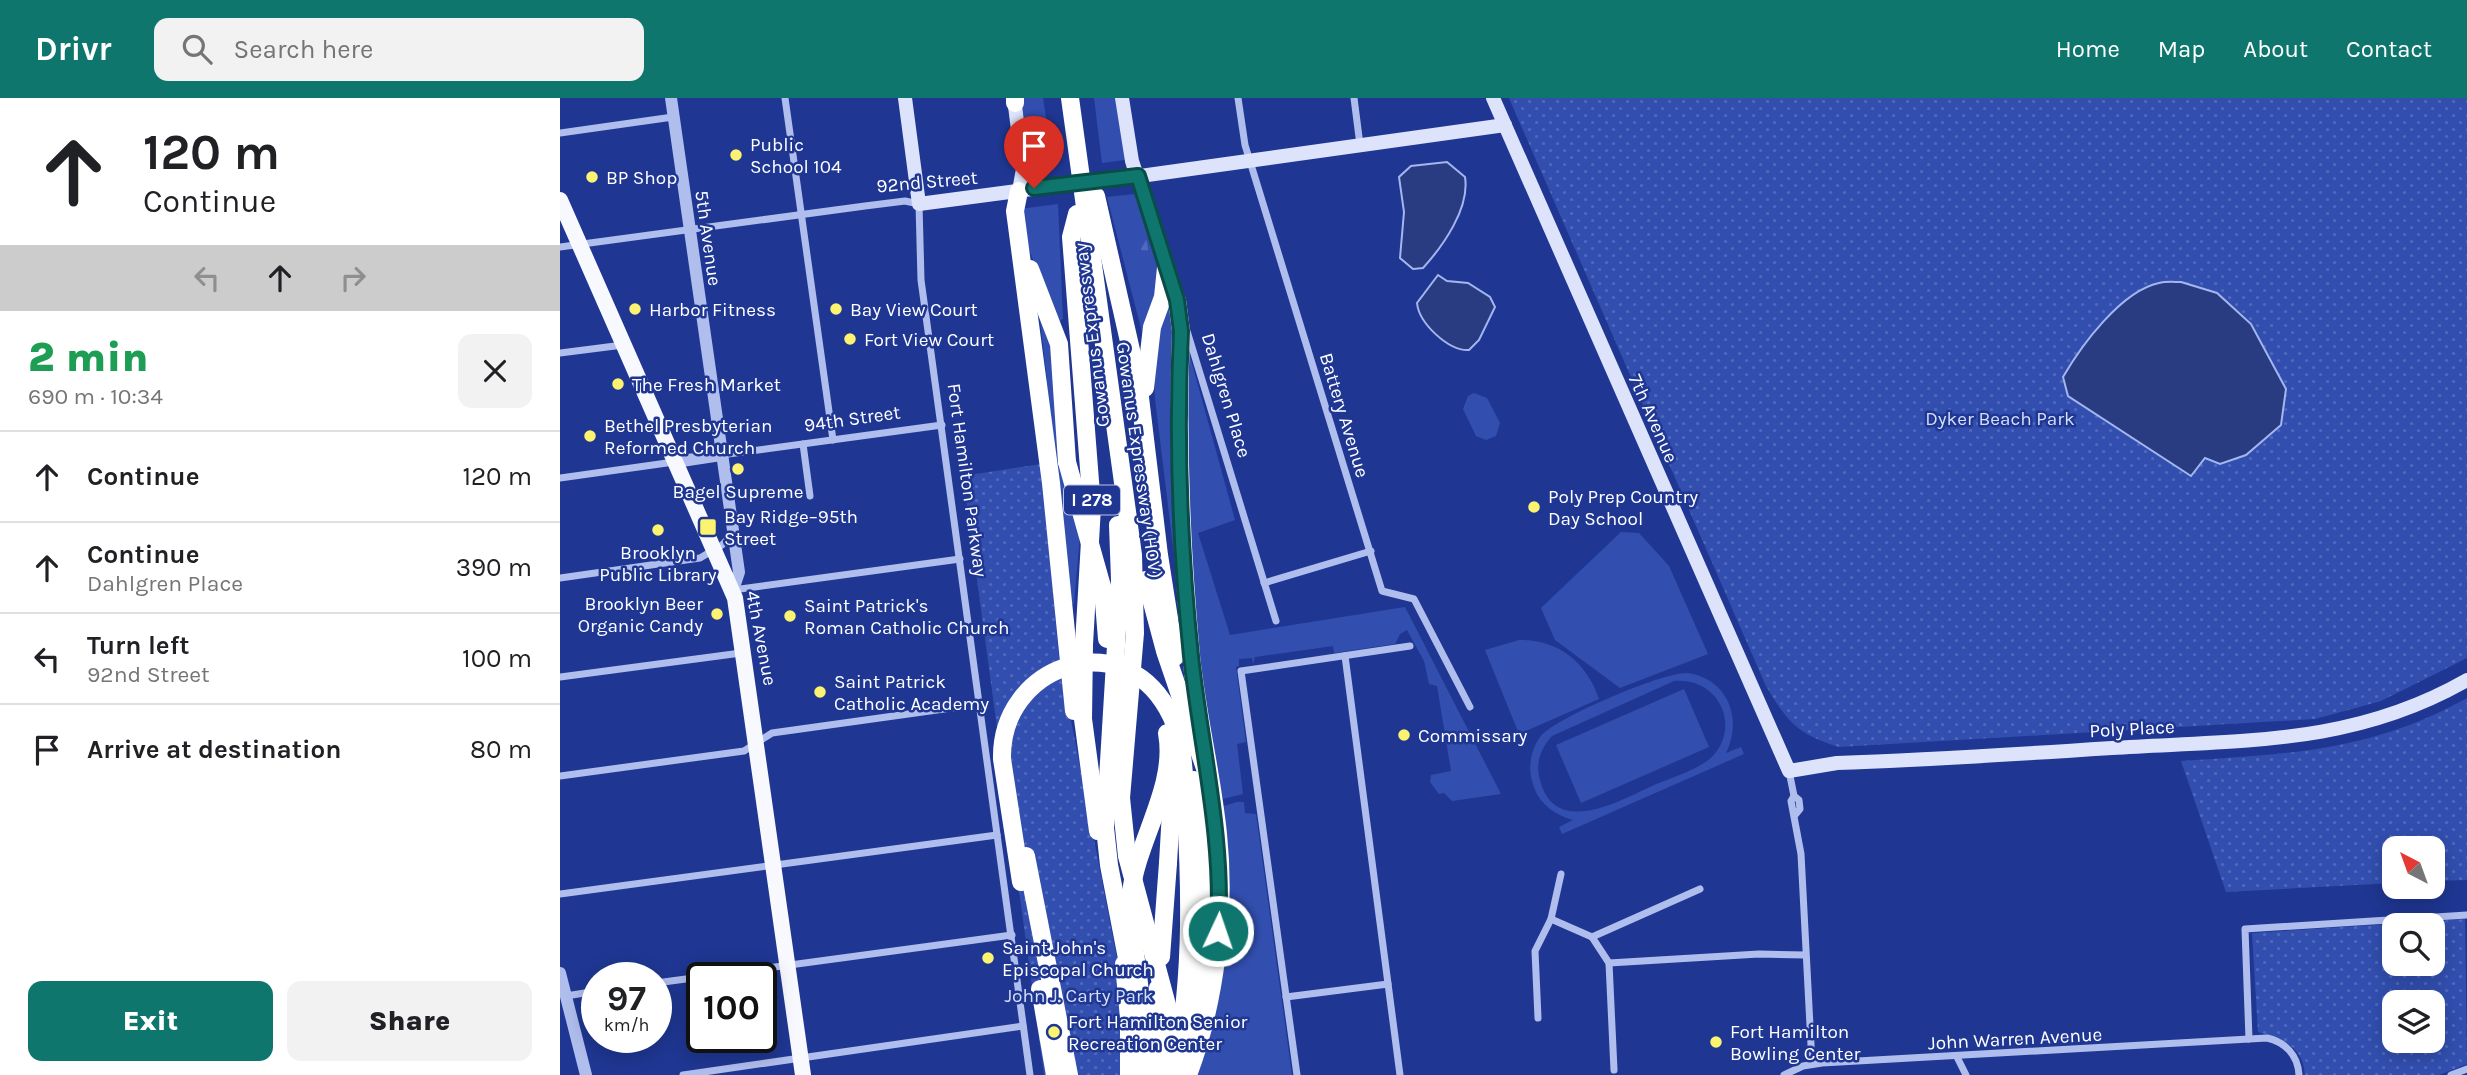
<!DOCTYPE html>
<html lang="en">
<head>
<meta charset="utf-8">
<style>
  body { margin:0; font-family:Karla,sans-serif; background:#f2f2f2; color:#202124; height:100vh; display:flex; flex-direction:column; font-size:26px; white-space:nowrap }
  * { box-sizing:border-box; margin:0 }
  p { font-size:23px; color:#757577 }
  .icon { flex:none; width:38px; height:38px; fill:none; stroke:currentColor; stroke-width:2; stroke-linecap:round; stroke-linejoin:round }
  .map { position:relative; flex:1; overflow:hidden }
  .drawer { display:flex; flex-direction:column; background:#fff; width:560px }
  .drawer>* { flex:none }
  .guide { background:#fff; color:#202124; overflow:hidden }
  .needle { width:46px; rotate:319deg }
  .fabs { position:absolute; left:1822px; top:738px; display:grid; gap:14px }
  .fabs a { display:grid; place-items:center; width:63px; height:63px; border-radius:14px; background:#fff; box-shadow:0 4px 18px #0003; font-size:35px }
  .speed { position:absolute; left:21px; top:864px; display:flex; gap:14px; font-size:35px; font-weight:700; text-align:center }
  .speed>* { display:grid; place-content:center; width:91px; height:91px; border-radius:50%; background:#fff; box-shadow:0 4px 18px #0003; line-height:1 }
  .speed small { font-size:18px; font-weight:400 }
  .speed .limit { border:4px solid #111; border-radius:10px; background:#fff; color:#111 }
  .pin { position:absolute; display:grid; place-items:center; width:60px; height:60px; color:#fff; margin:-72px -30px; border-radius:50% 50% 50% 0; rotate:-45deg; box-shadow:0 0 7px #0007 }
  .pin .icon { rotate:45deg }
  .me { position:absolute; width:77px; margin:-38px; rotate:3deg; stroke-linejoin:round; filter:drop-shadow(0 0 5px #0008) }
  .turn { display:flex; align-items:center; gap:24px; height:147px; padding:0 28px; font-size:32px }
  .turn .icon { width:91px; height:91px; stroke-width:2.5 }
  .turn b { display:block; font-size:49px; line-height:60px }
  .lanes { display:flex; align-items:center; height:66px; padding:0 28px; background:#0003; justify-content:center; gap:35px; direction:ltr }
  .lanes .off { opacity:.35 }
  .round { display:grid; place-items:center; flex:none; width:74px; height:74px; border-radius:14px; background:#f2f2f2 }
  .summary { display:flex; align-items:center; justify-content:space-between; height:119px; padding:0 28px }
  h1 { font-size:42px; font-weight:800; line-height:52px; color:#1e9e55 }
  .primary-button { display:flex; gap:14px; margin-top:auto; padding:14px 28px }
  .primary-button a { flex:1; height:80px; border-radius:14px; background:#0f766e; color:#fff; font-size:28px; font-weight:800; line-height:80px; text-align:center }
  .primary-button a+a { background:#f2f2f2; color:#202124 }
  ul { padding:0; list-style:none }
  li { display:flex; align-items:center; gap:21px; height:91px; padding:0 28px; border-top:2px solid #e0e0e0 }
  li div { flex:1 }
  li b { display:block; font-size:26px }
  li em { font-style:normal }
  header { display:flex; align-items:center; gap:42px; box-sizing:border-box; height:98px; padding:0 35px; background:#0f766e; color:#fff }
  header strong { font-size:33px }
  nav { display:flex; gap:38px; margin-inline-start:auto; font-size:24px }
  .search { width:490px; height:63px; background:#f2f2f2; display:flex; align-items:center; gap:18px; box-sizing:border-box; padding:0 24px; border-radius:14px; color:#757577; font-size:26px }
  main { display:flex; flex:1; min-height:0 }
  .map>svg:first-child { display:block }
</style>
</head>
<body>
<header>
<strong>Drivr</strong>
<div class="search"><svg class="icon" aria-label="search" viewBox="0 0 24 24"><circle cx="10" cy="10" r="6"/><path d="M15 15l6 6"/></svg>Search here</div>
<nav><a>Home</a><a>Map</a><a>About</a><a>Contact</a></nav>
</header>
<main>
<section class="drawer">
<div class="guide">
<div class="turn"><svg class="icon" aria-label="ahead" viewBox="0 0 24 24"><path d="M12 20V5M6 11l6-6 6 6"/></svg><div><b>120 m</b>Continue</div></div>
<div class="lanes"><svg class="icon off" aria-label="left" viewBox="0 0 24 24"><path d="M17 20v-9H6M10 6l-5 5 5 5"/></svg><svg class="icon" aria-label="ahead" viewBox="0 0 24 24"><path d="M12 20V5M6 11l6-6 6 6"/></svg><svg class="icon off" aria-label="right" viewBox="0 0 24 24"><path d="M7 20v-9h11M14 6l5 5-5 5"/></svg></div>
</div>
<div class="summary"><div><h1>2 min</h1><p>690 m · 10:34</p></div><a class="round"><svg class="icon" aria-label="close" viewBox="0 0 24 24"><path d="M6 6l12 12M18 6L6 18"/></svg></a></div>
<ul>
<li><svg class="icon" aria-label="ahead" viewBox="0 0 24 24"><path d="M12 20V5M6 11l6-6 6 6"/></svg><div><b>Continue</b></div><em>120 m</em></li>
<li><svg class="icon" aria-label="ahead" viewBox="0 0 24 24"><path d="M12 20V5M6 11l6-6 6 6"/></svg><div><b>Continue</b><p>Dahlgren Place</p></div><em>390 m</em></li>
<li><svg class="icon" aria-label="left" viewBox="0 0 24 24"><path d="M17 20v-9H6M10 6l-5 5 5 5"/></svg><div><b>Turn left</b><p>92nd Street</p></div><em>100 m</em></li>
<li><svg class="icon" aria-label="arrive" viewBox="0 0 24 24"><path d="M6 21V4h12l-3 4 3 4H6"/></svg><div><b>Arrive at destination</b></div><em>80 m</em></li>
</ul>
<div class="primary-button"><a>Exit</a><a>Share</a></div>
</section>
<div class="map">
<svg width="1907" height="977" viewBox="0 0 1907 977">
  <defs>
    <pattern id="forest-firs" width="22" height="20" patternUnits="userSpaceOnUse" patternTransform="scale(1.75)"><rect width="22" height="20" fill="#324fb0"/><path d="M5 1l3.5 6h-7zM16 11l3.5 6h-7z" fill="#5169bc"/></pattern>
    <pattern id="park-dots" width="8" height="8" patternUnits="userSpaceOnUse" patternTransform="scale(1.75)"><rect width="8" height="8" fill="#324fb0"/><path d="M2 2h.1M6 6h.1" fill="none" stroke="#5169bc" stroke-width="1.8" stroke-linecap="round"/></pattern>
  </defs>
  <rect width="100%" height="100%" fill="#1f3793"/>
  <g fill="#324fb0" fill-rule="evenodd">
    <polygon points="461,0 483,0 494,72 469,75"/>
    <polygon points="534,0 556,0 565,62 542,65"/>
    <polygon points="575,96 600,178 584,242 547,99"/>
    <polygon points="498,106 503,221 498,224 468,149 459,111"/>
    <path d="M 611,197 L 616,381 C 607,408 616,443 616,473 L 595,301 L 593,260 L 597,234 Z"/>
    <polygon points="479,215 490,239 520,437 514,506 511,506 484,283 487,281"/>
    <polygon points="628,251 675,422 638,435 670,537 845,509 941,696 892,703 884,695 879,696 870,684 871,677 891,673 877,588 869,586 864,563 847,532 840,536 835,546 774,555 773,548 695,559 693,566 692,560 679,561 679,568 676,569 686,644 677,646 683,696 663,701 643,617 626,397"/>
    <polygon points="914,295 927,300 940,325 936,338 926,342 916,338 903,311 908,298"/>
    <polygon points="1061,434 1079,435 1109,468 1148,556 1060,590 995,542 981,510"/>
    <path d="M 959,542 C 999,542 1026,564 1039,601 L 959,636 L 925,552 Z"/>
    <path d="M 1128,575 C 1168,581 1183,621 1166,655 L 1181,649 L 1184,656 L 1002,736 L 999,729 L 1013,722 C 996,717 980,707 974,689 C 967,672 970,652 981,638 C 995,620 1105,573 1128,575 ZM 1114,583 C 1158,579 1182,627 1152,659 C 1136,673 1113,679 1094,687 C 1061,702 995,741 980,682 C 975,665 981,650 992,638 Z"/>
    <polygon points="1124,591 1149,649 1021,705 996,647"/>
    <polygon points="677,704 684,704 685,715 696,716 732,977 632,977 666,848 669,799 664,708"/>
  </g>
  <path fill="url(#forest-firs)" d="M 568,104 C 586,118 589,152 590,174 L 568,118 L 559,111 L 557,105 Z"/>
  <g fill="url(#park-dots)" fill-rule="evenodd">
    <path d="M 949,0 L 1907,0 L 1907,560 L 1821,603 L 1755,621 L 1279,649 C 1238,636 1228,625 1206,588 Z"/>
    <polygon points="481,366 499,560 565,902 564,977 484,977 403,378"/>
    <path d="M 1907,600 L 1907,782 L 1873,783 L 1872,751 L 1834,751 L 1834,785 L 1666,794 L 1621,663 C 1728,656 1810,654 1907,600 Z"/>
    <path d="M 1905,821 L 1907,966 L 1879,977 L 1745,977 C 1743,948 1722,941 1698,934 L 1692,835 ZM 1834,828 L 1872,828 L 1872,866 L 1834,866 ZM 1834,905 L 1872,905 L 1872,943 L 1834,943 Z"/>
  </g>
  <g fill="#293b81" stroke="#a4b6ef" stroke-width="2">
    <path d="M 887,64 L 905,79 C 910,110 883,148 863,170 L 853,171 L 840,160 L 844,114 L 839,79 L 851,68 Z"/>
    <path d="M 878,177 L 887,183 L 908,185 L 930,199 L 935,209 L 919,242 L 909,252 C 888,253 859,225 857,205 Z"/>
    <path d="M 1621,184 L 1657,195 L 1691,226 L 1726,291 L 1721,327 L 1686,357 L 1660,366 L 1645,360 L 1631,378 L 1508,298 L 1503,279 C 1521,248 1561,193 1599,185 C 1606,183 1614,184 1621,184 Z"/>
  </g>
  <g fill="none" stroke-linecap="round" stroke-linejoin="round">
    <g stroke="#b0beee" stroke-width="7">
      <polyline points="225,0 273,342"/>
      <polyline points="678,0 685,47 822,493 854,501 910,609"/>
      <polyline points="794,0 800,47"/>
      <polyline points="0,35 113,19"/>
      <polyline points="0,149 305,108 345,103 359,106 361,182 470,977"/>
      <polyline points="627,233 716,523"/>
      <polyline points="0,255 63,247"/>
      <polyline points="243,346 250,398"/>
      <polyline points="161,357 382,327"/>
      <polyline points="0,380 114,364"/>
      <polyline points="0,480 140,460 162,447 173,435"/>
      <polyline points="704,485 811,453"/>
      <polyline points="173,492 400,461"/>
      <polyline points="785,558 840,977"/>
      <polyline points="0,579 181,555"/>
      <polyline points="1229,673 1234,698 1239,702 1240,711 1235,717"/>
      <polyline points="0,678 184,653 212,635 420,606"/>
      <polyline points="1234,698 1231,703 1241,756 1252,966"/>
      <polyline points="0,796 437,737"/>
      <polyline points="991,821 1032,839 1049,865 1054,972"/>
      <polyline points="1032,839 1140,791"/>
      <polyline points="1049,865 1199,856 1245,857"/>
      <polyline points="96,885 452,837"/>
      <polyline points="6,898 37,893"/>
      <polyline points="726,899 828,886"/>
      <polyline points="978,920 975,853 991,821 1001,776"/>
      <polyline points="1689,941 1685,831 1907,817"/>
      <polyline points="1397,959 1406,977"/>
      <polyline points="123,977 463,928"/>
      <polyline points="737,977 681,573 850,548"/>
      <path d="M 1224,977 L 1243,968 L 1262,965 L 1707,940 C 1725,944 1738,957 1739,977"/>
      <polyline points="1891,977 1907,971"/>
    </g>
    <g stroke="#b0beee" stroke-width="12">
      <polyline points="111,0 179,474 173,492"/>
      <polyline points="115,364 161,357"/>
      <polyline points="0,875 26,977"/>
    </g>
    <g stroke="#dde3fa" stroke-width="14">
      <polyline points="345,0 359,106 502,87"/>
      <polyline points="454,0 463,71 459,93"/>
      <polyline points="562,0 572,63 617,202"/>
      <path d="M 933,0 L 1229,673 L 1277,665 C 1369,662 1461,656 1552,650 C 1680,642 1792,648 1907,582"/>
      <polyline points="566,80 945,27"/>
    </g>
    <polyline stroke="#f7f9ff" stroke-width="16" points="0,102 175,500 243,977"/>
    <g stroke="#fff" stroke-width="18">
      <polyline points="455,0 455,5"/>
      <polyline points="510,0 573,457 575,535 561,700 567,758 607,907 607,945 600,977"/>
      <polyline points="459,93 455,113 491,385 514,613"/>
      <polyline points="536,98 578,283 599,457 615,559"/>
      <polyline points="517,116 511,139 532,409 524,546 523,621 538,733"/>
      <polyline points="470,171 499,246 507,364"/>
      <path d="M 617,202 L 621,233 C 617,341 621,450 631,557 C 637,617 652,676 658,736 C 666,814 656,903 628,977"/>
      <polyline points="585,290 592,229 603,199 606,170"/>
      <polyline points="558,427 560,482 545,730 549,767 570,876"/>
      <polyline points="543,492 547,541"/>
      <polyline points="466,758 509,977"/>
      <polyline points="601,859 608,765"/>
      <polyline points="564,866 569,920 569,977"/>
      <polyline points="480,891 495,977"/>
      <polyline points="627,939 643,848 643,763"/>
      <polyline points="587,977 598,890"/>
    </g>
    <polyline stroke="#dde3fa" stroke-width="14" points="502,87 566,80"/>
    <g stroke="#fff" stroke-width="18">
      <polyline points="507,364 543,492"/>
      <polyline points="586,482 605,553 651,688"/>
      <polyline points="634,682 643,763"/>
      <polyline points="608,765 613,680"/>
      <path d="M 461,784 L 442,661 C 440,568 559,526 607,610 C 625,640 624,680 626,714 C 631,800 632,889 614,974"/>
      <path d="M 578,977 C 582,951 582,923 580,897 C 578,863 568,829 571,795 C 577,742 617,689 607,635"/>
    </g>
  </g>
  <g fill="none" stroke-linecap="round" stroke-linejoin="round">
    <defs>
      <path id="route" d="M 474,90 L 578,78 L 617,202 L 621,233 C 616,341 620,450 631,558 C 641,651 664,739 658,833"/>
    </defs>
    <use href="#route" stroke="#0a4d48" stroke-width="18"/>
    <use href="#route" stroke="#0f766e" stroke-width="12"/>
  </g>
  <g fill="#fcf370" stroke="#1f3793" stroke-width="2.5">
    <circle cx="176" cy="57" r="7"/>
    <circle cx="32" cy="79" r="7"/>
    <circle cx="75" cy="211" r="7"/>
    <circle cx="276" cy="211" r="7"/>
    <circle cx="290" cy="241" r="7"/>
    <circle cx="58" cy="286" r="7"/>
    <circle cx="30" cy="338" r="7"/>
    <circle cx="178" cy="371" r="7"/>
    <circle cx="974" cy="409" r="7"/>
    <rect x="139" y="420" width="18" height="18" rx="3.5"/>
    <circle cx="98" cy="432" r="7"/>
    <circle cx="157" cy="516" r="7"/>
    <circle cx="230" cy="518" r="7"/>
    <circle cx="260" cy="594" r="7"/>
    <circle cx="844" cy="637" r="7"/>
    <circle cx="428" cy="860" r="7"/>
    <circle cx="494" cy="934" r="7"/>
    <circle cx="1156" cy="944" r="7"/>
  </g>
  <g text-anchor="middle" stroke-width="5" stroke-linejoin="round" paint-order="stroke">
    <rect fill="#1f3793" stroke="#bcc3df" stroke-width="2" x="504" y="387.5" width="56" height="29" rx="5"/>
    <g font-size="18" font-weight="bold" fill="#fff">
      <text x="532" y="408">I 278</text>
    </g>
    <g font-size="19" fill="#fff" stroke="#1f3793" text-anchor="start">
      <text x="190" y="53">Public<tspan x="190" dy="22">School 104</tspan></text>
      <text x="46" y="86">BP Shop</text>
      <text x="89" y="218">Harbor Fitness</text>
      <text x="290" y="218">Bay View Court</text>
      <text x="304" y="248">Fort View Court</text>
      <text x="72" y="293">The Fresh Market</text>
      <text x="44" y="334">Bethel Presbyterian<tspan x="44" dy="22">Reformed Church</tspan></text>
      <text x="178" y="400" text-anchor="middle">Bagel Supreme</text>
      <text x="988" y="405">Poly Prep Country<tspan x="988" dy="22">Day School</tspan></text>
      <text x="164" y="425">Bay Ridge–95th<tspan x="164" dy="22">Street</tspan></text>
      <text x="98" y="461" text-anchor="middle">Brooklyn<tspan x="98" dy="22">Public Library</tspan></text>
      <text x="143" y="512" text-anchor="end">Brooklyn Beer<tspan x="143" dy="22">Organic Candy</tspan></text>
      <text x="244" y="514">Saint Patrick's<tspan x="244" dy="22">Roman Catholic Church</tspan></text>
      <text x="274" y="590">Saint Patrick<tspan x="274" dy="22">Catholic Academy</tspan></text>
      <text x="858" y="644">Commissary</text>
      <text x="442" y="856">Saint John's<tspan x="442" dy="22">Episcopal Church</tspan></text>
      <text x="508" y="930">Fort Hamilton Senior<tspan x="508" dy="22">Recreation Center</tspan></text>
      <text x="1170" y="940">Fort Hamilton<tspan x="1170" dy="22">Bowling Center</tspan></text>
    </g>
    <g font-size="19" fill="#fff" stroke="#1f3793">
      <text transform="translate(367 83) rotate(-5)" y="7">92nd Street</text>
      <text transform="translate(149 140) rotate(82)" y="7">5th Avenue</text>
      <text transform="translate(531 237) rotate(-97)" y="7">Gowanus Expressway</text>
      <text transform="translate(667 297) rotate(73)" y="7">Dahlgren Place</text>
      <text transform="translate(785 317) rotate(73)" y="7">Battery Avenue</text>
      <text transform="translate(292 320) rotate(-8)" y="7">94th Street</text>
      <text transform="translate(1094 320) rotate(66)" y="7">7th Avenue</text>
      <text transform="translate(580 362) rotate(82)" y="7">Gowanus Expressway (HOV)</text>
      <text transform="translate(408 382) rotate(82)" y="7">Fort Hamilton Parkway</text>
      <text transform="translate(202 540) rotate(79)" y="7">4th Avenue</text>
      <text transform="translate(1572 630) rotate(-3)" y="7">Poly Place</text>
      <text transform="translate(1455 940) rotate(-3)" y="7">John Warren Avenue</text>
    </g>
    <g font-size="19" fill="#d6dffa" stroke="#1f3793">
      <text x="1440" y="327">Dyker Beach Park</text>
      <text x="519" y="904">John J. Carty Park</text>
    </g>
  </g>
</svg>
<div class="fabs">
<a><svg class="needle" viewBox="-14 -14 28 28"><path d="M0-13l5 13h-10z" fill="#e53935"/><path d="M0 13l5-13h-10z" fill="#757577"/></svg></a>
<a><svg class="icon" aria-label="search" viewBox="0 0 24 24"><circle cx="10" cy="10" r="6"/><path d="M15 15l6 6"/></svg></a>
<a><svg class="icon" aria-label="layers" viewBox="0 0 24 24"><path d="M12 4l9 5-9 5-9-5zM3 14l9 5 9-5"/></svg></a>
</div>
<div class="speed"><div>97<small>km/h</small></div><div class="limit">100</div></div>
<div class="pin" style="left:474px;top:90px;background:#d93025"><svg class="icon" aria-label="arrive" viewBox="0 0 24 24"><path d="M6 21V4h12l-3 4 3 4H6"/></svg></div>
<svg class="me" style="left:658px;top:833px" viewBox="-20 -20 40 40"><circle r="17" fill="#0f766e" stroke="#fff" stroke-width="3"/><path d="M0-11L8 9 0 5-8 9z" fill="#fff"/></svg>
</div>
</main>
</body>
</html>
